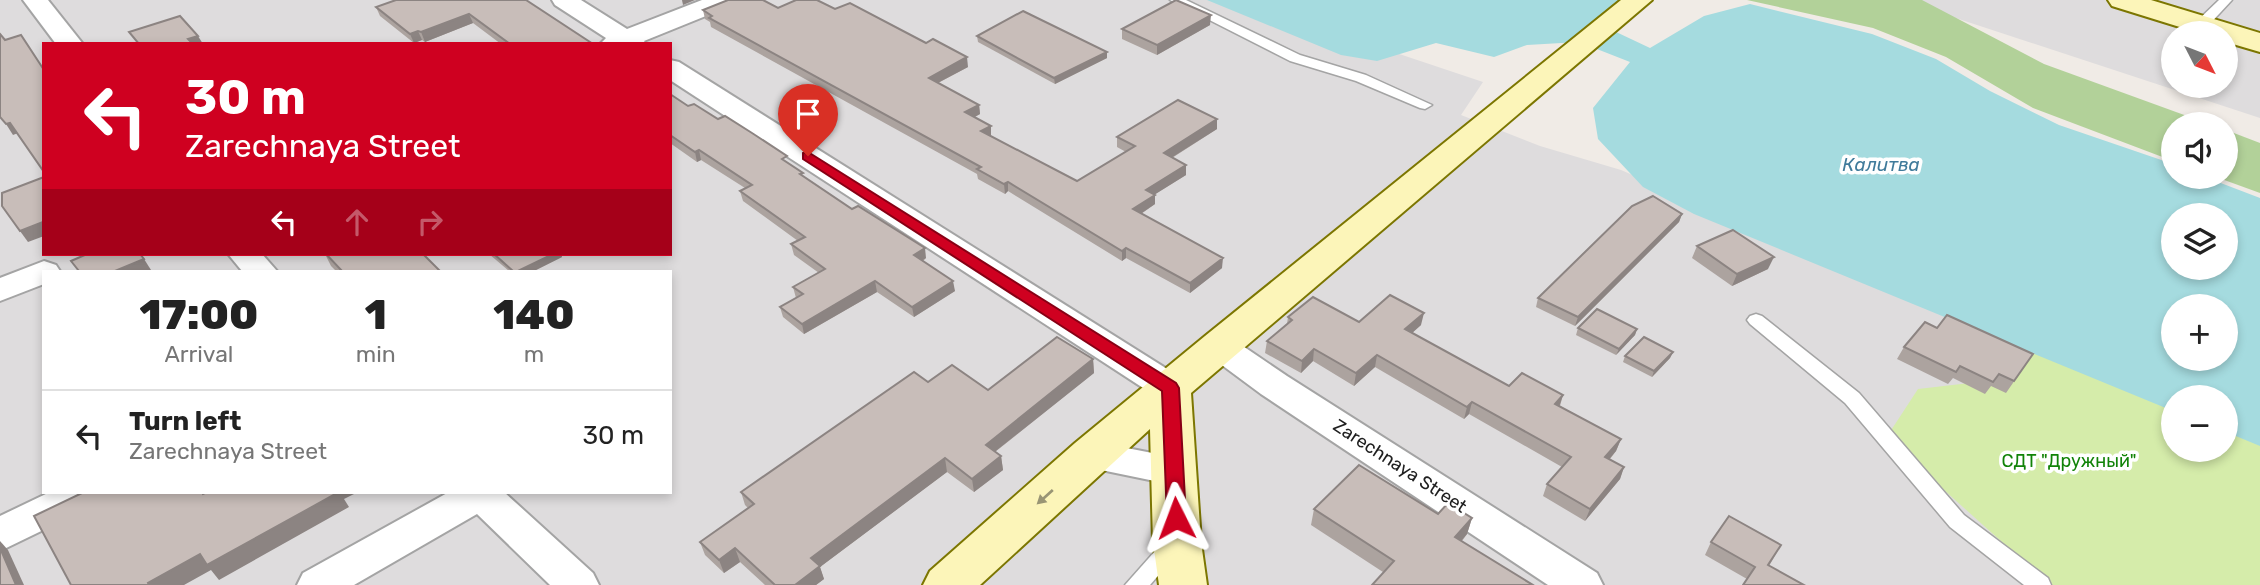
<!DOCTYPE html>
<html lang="en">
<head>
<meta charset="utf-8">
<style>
  body { margin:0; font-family:Rubik,sans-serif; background:#f2f2f2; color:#222; height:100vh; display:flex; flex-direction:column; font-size:26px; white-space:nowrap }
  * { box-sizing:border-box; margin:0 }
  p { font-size:23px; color:#767676 }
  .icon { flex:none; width:38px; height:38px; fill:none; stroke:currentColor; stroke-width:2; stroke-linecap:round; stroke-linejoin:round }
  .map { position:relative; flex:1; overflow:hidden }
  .side { position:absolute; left:42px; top:270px; width:630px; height:224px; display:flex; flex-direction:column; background:#fff; border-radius:0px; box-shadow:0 4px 10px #0003 }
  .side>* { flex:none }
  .guide { position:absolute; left:42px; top:42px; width:630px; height:214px; border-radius:0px; box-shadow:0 4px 10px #0003; background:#cf0020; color:#fff; overflow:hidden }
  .needle { width:46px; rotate:132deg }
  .buttons { position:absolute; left:2161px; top:21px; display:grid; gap:14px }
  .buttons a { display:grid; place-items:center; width:77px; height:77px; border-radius:50%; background:#fff; box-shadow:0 4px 10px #0003; font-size:35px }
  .pin { position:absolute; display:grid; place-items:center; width:60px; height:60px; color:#fff; margin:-72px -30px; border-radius:50% 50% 50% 0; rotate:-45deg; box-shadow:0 0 7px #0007 }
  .pin .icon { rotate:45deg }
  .me { position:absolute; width:77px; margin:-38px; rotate:357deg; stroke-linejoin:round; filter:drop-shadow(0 0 5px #0008) }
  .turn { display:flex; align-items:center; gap:24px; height:147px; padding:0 28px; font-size:32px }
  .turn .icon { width:91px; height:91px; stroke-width:2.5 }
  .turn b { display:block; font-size:49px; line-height:60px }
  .lanes { display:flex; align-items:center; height:66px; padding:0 28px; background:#0003; justify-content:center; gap:35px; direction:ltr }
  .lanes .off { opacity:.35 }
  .eta { display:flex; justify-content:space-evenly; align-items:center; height:119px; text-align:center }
  .eta b { font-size:42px; font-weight:800; line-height:49px }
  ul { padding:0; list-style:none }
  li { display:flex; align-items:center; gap:21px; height:91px; padding:0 28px; border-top:2px solid #e0e0e0 }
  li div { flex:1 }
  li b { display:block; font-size:26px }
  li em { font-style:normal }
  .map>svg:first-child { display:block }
</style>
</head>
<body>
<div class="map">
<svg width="2260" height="585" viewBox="0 0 2260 585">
  <rect width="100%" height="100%" fill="#f0ebe6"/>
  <g fill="#dedcdd" fill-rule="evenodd">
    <path d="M 0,0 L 1238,0 L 1483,82 L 1461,115 L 1540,146 L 1621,170 L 1772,235 L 2174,397 L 2174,450 L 2226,450 L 2260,585 L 0,585 ZM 44,44 L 670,44 L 670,254 L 44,254 ZM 44,271 L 670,271 L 670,492 L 44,492 Z"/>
    <path d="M 1901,0 L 2260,0 L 2260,118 ZM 2174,33 L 2226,33 L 2226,86 L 2174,86 Z"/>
  </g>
  <polygon fill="#d5ecaa" points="2012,319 2174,397 2174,450 2226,450 2226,413 2260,423 2260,585 2037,585 2041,577 1886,438 1918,389 1987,381"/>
  <g fill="#b2d199">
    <polygon points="1747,0 1922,0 2044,64 2209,124 2174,124 2173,161 2033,108 1946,57 1873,28"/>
    <polygon points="2226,130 2260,143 2260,193 2216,177 2226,177"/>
  </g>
  <path fill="#a5dbdf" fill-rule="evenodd" d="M 1207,0 L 1619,0 L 1614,31 L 1650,48 L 1704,16 L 1750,4 L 1872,34 L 1936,59 L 1990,91 L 2059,125 L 2173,164 L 2174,177 L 2205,177 L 2260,198 L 2260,446 L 2226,432 L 2226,397 L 2174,397 L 2173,411 L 1694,214 L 1643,187 L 1598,139 L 1593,108 L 1630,62 L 1579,42 L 1527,45 L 1494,57 L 1436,43 L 1377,61 L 1341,55 ZM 2174,215 L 2226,215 L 2226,268 L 2174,268 ZM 2174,306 L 2226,306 L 2226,359 L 2174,359 Z"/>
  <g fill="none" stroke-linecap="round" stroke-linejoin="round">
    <defs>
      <g id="lane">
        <polygon points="1170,0 1186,0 1300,55 1366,75 1432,105 1425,109 1420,108 1356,81 1290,61"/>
        <polygon points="2219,0 2232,0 2206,28 2196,28 2196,22"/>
        <polygon points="1756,314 1762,316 1859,393 1964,515 2048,578 2051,585 2024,585 1950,527 1845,403 1750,324 1747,320 1750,316"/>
        <polygon points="1172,538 1180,541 1183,547 1150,585 1125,585 1164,541"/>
      </g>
      <g id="street">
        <polygon points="23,0 48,0 83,44 56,44"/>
        <polygon points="552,0 581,0 627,29 702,0 736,0 733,5 644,41 646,44 600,44 606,38 555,5"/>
        <polygon points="670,60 679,62 1183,379 1188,388 1183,397 1170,401 1157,397 670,80"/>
        <polygon points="228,254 262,254 277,271 242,271"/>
        <polygon points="44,261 56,265 60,271 44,271 44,284 0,301 0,278"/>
        <polygon points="1219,334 1231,338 1287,376 1597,573 1603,585 1548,585 1261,394 1207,354 1202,346 1207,338"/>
        <polygon points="1091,441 1188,460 1193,470 1188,480 1174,485 1077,465 1072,455 1077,445"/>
        <polygon points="50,492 105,492 99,503 0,551 0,516"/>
        <polygon points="449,492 504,492 593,573 599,585 550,585 477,514 354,585 297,585 303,573"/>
      </g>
      <g id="secondary">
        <polygon points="1621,0 1652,0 1191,393 1201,542 1207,585 1159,585 1153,542 1150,429 980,585 923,585 930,571 1075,443 1205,336"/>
        <polygon points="2108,0 2151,0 2260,33 2260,52 2226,42 2226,33 2199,33 2112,6"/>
      </g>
    </defs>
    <use href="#lane" stroke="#a4a4a4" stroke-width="3"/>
    <use href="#street" stroke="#a4a4a4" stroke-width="4"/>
    <use href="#secondary" stroke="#7c7601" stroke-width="4"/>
    <use href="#lane" fill="#fff" fill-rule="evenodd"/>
    <use href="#street" fill="#fff" fill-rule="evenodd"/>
    <use href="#secondary" fill="#fcf5b9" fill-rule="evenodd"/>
  </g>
  <g fill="#aca39f">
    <polygon points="526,0 593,44 501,44 473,23 425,42 422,40 414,43 380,16 376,7"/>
    <polygon points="778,8 835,9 968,67 938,83 979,105 980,114 974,117 991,136 1077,181 1126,152 1117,147 1117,137 1217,119 1217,129 1172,158 1186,165 1186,175 1155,194 1155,204 1141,214 1222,268 1190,293 1126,258 1122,261 1008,191 1005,194 978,179 977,174 711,27 710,22 705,19 703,10"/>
    <polygon points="1210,25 1157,55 1122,39 1122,29"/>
    <polygon points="977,36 1107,52 1107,58 1055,84 978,42"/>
    <polygon points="670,94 688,106 788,164 803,176 926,258 923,261 955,291 914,317 877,292 804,334 783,317 780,307 796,298 793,287 819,273 794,255 791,244 798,241 743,201 740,191 745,188 701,160 697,162 670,143"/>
    <polygon points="1682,214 1679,222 1575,326 1536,307 1538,298"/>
    <polygon points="1697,246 1768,269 1732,286 1692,258"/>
    <polygon points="325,254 423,254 440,271 336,271 331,266"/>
    <polygon points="489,254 561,254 562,257 534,271 509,271"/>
    <polygon points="1288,317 1421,325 1412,333 1509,386 1563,395 1560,406 1621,439 1616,451 1610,459 1624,467 1620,479 1585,521 1543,496 1547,484 1562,467 1469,414 1464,419 1375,367 1354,386 1313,361 1301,373 1265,353 1267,341 1287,324"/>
    <polygon points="1578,328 1637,329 1635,335 1616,355 1576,335"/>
    <polygon points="1937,328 2033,354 2006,393 1991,386 1985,394 1953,378 1948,384 1897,359 1904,347"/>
    <polygon points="1673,352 1670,358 1652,377 1623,362 1625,356"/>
    <polygon points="1093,359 1094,373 995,452 1001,456 1003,470 974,492 947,472 820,567 824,579 816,585 765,585 740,562 724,573 705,555 700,542 748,508 745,505 741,492 928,382 988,390"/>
    <polygon points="1314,509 1438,514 1472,518 1467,534 1462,541 1383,572 1311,525"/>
    <polygon points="1711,542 1781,545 1769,566 1747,579 1705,555"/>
  </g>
  <g fill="#8c8482">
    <polygon points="682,0 695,0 683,5"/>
    <polygon points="469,14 473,23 425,42 421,32"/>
    <polygon points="1211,15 1210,25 1157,55 1157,45"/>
    <polygon points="418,31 422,40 414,43 410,34"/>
    <polygon points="198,36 203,44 191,44 188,39"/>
    <polygon points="1107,52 1107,58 1055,84 1054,78"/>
    <polygon points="967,57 968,67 930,87 929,78"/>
    <polygon points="979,105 980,114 966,122 965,112"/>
    <polygon points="1217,119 1217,129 1163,163 1164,153"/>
    <polygon points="10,123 18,133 13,135 6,124"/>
    <polygon points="991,126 991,136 982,141 981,131"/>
    <polygon points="699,150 701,160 697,162 695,152"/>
    <polygon points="1186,165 1186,175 1146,200 1146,190"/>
    <polygon points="1008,182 1008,191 1005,194 1004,184"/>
    <polygon points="1155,195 1155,204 1133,219 1133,209"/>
    <polygon points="1682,214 1679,222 1575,326 1578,317"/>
    <polygon points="43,222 44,236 28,242 20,231"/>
    <polygon points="925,248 926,258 915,265 914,255"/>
    <polygon points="1126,248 1126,258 1122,261 1122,251"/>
    <polygon points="553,254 561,254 562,257 534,271 518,271"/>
    <polygon points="1774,257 1768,269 1732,286 1737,274"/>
    <polygon points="1223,258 1222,268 1190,293 1190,283"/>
    <polygon points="144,259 151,270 149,271 115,271"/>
    <polygon points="875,281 877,292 804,334 802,324"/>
    <polygon points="953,281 955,291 914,317 912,307"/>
    <polygon points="1424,313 1421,325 1403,341 1405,329"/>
    <polygon points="1637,329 1635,335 1616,355 1619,349"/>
    <polygon points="1314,349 1313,361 1301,373 1302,361"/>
    <polygon points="1673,352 1670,358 1652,377 1654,371"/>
    <polygon points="1377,355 1375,367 1354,386 1356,373"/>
    <polygon points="1093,359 1094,373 987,458 986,445"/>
    <polygon points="1563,395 1559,407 1555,404"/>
    <polygon points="1472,402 1469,414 1464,419 1467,407"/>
    <polygon points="1621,439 1616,451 1601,469 1605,457"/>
    <polygon points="1001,456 1003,470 974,492 972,479"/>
    <polygon points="945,458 947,472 820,567 824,579 816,585 795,585 811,558"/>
    <polygon points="1624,467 1620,479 1585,521 1590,509"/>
    <polygon points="337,492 358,492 344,499 349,507 219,580 211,570 184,585 149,585 148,583 200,554"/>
    <polygon points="1472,518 1467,534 1451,553 1455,537"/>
    <polygon points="0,541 8,550 24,585 16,585 0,548"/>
    <polygon points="735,548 740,562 724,573 719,560"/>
  </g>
  <g fill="#c8bdb9" stroke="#8c8482" stroke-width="2">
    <polygon points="396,0 526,0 593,44 510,44 469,14 421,32 418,31 410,34 376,7"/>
    <polygon points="728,0 763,0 778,8 796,0 817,0 835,9 850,3 926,43 933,39 967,57 929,78 979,105 965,112 991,126 981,131 1077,181 1135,146 1117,137 1178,100 1217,119 1164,153 1186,165 1146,190 1155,195 1133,209 1223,258 1190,283 1126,248 1122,251 1008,182 1004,184 977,169 981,167 709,18 712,16 703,10"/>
    <polygon points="1176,0 1211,15 1157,45 1122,29"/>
    <polygon points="1023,11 1107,52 1054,78 977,36"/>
    <polygon points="180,16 198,36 188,39 193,44 139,44 129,32"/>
    <polygon points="0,34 5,40 21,35 44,70 44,172 10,123 6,124 0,117"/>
    <polygon points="670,94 688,106 694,104 718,119 725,116 752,133 787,156 782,159 803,173 800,174 852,209 858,206 925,248 914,255 953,281 912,307 875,281 802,324 780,307 803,294 793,287 825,269 791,244 805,237 740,191 752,185 699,150 695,152 670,135"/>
    <polygon points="44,177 44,223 43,222 20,231 2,206 2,193"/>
    <polygon points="1653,196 1682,214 1578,317 1538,298 1632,206"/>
    <polygon points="1733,230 1774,257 1737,274 1697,246"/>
    <polygon points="87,254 140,254 144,259 115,271 79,271 71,261"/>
    <polygon points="326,254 423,254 440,271 342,271"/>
    <polygon points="494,254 553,254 518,271 513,271"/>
    <polygon points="1390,295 1424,313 1405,329 1509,386 1522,373 1563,395 1555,404 1621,439 1605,457 1624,467 1590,509 1547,484 1571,457 1472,402 1467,407 1377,355 1356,373 1314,349 1302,361 1267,341 1292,320 1288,317 1313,297 1359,322"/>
    <polygon points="1597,309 1637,329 1619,349 1578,328"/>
    <polygon points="1947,315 2033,354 2014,381 1999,374 1993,382 1960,366 1956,372 1904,347 1925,322 1937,328"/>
    <polygon points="1057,337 1093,359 986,445 1001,456 972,479 945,458 811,558 820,566 795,585 775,585 735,548 719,560 700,542 754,504 741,492 914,372 928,382 952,365 988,390"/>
    <polygon points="1644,337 1673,352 1654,371 1625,356"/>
    <polygon points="1359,465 1438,514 1448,503 1472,518 1455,537 1533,585 1372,585 1394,561 1314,509"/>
    <polygon points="84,492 202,492 203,494 207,492 339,492 207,565 200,554 148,583 149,585 71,585 34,516"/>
    <polygon points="1729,516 1781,545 1768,565 1804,585 1743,585 1755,567 1711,542"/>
    <polygon points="0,548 16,585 0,585"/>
  </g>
  <defs><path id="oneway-solid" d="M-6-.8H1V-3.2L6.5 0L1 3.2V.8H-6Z" transform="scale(1.75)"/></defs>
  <use fill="#999574" href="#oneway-solid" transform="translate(1045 497) rotate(138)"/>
  <polygon fill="#cf0020" stroke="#870015" stroke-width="2" points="808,152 1176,383 1179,388 1186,518 1183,523 1176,525 1169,523 1167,518 1162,391 803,159 803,153"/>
  <g text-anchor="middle" stroke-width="7" stroke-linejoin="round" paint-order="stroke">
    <g font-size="18" fill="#118308" stroke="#fff">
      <text x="2069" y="467">СДТ "Дружный"</text>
    </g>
    <g font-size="18" fill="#202020" stroke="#fff">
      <text transform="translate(1400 466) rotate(33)" y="6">Zarechnaya Street</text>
    </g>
    <g font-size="19" font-style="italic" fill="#407b9b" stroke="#fff">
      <text x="1881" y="171">Калитва</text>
    </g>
  </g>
</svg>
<div class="buttons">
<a><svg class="needle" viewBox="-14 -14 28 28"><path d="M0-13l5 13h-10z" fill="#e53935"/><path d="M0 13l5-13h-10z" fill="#767676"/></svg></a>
<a><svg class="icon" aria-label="sound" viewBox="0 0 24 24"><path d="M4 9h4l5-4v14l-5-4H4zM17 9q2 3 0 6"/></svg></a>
<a><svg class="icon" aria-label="layers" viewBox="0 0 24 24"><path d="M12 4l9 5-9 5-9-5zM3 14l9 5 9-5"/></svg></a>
<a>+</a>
<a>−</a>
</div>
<div class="pin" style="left:808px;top:156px;background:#d93025"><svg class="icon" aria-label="arrive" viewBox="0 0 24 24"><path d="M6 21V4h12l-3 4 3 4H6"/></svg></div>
<svg class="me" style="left:1176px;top:518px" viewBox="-20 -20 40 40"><path d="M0-17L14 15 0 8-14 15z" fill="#cf0020" stroke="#fff" stroke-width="4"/></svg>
<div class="guide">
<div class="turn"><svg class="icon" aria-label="left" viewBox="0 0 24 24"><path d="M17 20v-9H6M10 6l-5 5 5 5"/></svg><div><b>30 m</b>Zarechnaya Street</div></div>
<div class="lanes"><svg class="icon" aria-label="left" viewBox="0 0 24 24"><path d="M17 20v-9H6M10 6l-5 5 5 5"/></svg><svg class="icon off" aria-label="ahead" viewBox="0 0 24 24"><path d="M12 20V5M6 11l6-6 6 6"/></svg><svg class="icon off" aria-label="right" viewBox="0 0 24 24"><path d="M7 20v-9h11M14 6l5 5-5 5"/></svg></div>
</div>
<section class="side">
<div class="eta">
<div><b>17:00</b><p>Arrival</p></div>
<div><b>1</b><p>min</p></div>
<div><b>140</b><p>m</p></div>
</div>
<ul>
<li><svg class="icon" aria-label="left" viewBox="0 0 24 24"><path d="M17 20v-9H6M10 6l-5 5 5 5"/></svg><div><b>Turn left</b><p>Zarechnaya Street</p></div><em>30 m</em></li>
</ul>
</section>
</div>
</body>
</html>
